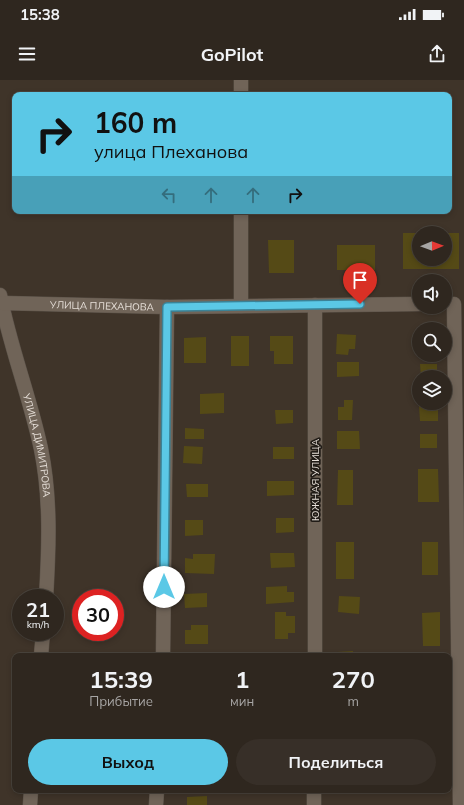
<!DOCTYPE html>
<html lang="ru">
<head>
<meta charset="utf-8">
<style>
  body { margin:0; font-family:Mulish,sans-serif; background:#372f28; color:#f1f3f6; height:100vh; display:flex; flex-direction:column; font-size:15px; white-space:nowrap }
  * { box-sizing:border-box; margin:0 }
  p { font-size:13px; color:#a7a5a4 }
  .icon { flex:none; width:22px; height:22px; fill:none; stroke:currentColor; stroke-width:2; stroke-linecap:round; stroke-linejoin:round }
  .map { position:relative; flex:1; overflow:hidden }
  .panel { position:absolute; left:12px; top:573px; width:440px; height:140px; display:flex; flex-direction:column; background:#2f271f; border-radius:8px; box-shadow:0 2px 6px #0003,0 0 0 1px #4a443d }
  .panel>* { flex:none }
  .banner { position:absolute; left:12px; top:12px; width:440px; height:122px; border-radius:8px; box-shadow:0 2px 6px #0003,0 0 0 1px #4a443d; background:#5bc8e6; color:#111; overflow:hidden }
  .needle { width:26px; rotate:89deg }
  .tools { position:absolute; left:412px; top:146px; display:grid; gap:8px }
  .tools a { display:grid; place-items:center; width:40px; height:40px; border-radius:50%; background:#2f271f; box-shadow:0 2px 6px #0003,0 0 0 1px #4a443d; font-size:20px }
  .speed { position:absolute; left:12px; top:509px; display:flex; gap:8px; font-size:20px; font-weight:700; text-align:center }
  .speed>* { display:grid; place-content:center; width:52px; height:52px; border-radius:50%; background:#2f271f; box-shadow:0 2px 6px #0003,0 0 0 1px #4a443d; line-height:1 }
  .speed small { font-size:10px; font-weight:400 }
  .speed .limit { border:6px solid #d22; background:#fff; color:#111 }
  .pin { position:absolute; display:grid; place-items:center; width:34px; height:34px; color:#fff; margin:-41px -17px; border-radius:50% 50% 50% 0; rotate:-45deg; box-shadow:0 0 4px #0007 }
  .pin .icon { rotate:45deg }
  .me { position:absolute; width:44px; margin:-22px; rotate:0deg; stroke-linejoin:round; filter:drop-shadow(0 0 3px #0008) }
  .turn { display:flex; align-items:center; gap:14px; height:84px; padding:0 16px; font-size:18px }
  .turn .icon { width:52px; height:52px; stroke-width:2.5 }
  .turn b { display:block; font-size:28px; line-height:34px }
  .lanes { display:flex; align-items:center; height:38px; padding:0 16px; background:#0003; justify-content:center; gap:20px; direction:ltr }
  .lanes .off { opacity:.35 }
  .eta { display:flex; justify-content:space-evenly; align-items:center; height:68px; text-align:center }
  .eta b { font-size:24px; font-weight:700; line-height:28px }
  .primary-button { display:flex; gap:8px; margin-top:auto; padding:8px 16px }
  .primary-button a { flex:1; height:46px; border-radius:24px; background:#5bc8e6; color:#111; font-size:16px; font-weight:700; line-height:46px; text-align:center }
  .primary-button a+a { background:#372f28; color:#f1f3f6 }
  .status { display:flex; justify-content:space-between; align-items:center; height:28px; padding:0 20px; background:#2f271f; direction:ltr }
  .status svg { height:11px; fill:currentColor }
  header { display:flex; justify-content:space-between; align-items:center; height:52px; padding:0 16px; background:#2f271f; font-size:18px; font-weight:700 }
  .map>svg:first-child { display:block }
</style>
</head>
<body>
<div class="status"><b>15:38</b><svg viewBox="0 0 49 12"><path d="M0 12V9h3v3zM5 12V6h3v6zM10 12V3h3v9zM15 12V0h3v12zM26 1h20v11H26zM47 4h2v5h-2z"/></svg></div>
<header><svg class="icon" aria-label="menu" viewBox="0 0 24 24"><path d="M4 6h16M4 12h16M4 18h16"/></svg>GoPilot<svg class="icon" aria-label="share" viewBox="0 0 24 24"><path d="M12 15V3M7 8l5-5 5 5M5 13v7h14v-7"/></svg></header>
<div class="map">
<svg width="464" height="725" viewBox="0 0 464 725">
  <rect width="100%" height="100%" fill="#3f3429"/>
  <g fill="#554a16">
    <polygon points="403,153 419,153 419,179 445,179 445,153 459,153 459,189 403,189"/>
    <polygon points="268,160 294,160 294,193 269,193"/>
    <rect x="337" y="165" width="38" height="25"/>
    <polygon points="337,254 356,255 355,269 349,269 348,275 336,274"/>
    <rect x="231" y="256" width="18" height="30"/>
    <polygon points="270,256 293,256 293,284 274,284 274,271 270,271"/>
    <polygon points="206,257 206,283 184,283 184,258"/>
    <polygon points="337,282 359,282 359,296 337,297"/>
    <polygon points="420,284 437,284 437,297 421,297"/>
    <polygon points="224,313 224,333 200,334 200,314"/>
    <polygon points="344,320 353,320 352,340 338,340 338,327 344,327"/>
    <polygon points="438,325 438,341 420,341 419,326"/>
    <polygon points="275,330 293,330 293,343 276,344"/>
    <polygon points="185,348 204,349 204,359 185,359"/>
    <polygon points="337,351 359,351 360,369 337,369"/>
    <rect x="420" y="354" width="17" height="14"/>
    <polygon points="184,366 203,367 202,384 183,383"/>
    <rect x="273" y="367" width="21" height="12"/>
    <polygon points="418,389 438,389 439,422 418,422"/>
    <polygon points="338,390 353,390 353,425 337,425"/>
    <polygon points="267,401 294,401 294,415 267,416"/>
    <polygon points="186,404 208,404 208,417 187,417"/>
    <polygon points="276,438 294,438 294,452 276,453"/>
    <polygon points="185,440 203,440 203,455 185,456"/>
    <rect x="336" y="462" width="18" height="37"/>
    <rect x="422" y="462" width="16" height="33"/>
    <polygon points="270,473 294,473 295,487 271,488"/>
    <polygon points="193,474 215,474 214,494 185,493 185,478 193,479"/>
    <polygon points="287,506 287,512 294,512 294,522 266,524 266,507"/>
    <polygon points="207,513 207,527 185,528 184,514"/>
    <polygon points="339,516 360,517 359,534 338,532"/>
    <polygon points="275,532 286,532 286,536 295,536 295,553 288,553 288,559 275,559"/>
    <polygon points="440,532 440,566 423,566 422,533"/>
    <polygon points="191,545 208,545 208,564 185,564 185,550 191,550"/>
    <polygon points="353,571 353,576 337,576 337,572"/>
    <polygon points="207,716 207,725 187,725 187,717"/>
  </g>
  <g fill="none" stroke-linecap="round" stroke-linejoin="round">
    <defs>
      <g id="minor">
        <polyline points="241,0 241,15"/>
        <polyline points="241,131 241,226"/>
        <path id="s1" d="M 0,215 C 10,267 30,317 41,369 C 51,418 49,468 46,518"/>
        <path id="s2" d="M 2,223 L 167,227 L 419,224"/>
        <polyline points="454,224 460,725"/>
        <polyline points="41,576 43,552"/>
        <polyline points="163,576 167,227"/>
        <polyline points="315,576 315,225"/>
        <polyline points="30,725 31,710"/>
        <polyline points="156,725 157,710"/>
        <polyline points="314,725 314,710"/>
      </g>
    </defs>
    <use href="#minor" stroke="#5b5249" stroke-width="15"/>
    <use href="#minor" stroke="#706458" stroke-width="14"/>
  </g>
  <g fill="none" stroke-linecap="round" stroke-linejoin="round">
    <defs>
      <polyline id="route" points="164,507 167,227 360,224"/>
    </defs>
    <use href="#route" stroke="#3b8296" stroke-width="10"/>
    <use href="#route" stroke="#5bc8e6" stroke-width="7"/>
  </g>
  <g text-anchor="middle" stroke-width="3.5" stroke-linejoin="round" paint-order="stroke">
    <g font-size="10" fill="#e6dfd8" stroke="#211c17">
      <text dy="4" stroke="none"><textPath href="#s2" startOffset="100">УЛИЦА ПЛЕХАНОВА</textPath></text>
      <text dy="4" stroke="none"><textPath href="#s1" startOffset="155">УЛИЦА ДИМИТРОВА</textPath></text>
      <text transform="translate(315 400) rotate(-90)" y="4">ЮЖНАЯ УЛИЦА</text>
    </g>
  </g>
</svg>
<div class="tools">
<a><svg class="needle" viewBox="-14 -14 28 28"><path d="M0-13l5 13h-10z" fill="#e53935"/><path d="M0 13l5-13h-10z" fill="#a7a5a4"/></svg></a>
<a><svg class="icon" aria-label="sound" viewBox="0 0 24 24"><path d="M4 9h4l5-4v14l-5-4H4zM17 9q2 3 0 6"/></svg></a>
<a><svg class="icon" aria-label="search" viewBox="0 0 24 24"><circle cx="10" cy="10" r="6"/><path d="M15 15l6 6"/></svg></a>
<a><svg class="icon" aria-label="layers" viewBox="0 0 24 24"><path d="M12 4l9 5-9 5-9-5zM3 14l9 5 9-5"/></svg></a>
</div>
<div class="speed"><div>21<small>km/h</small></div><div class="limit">30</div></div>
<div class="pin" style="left:360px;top:224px;background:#d93025"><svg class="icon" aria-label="arrive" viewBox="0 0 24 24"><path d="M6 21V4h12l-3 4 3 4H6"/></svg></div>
<svg class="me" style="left:164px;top:507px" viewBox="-20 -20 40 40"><circle r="19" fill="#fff"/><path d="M0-13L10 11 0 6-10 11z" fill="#5bc8e6"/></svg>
<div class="banner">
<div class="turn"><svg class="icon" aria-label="right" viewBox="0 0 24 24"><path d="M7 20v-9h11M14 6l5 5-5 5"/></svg><div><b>160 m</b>улица Плеханова</div></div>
<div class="lanes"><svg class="icon off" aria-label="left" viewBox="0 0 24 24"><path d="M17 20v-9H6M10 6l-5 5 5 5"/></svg><svg class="icon off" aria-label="ahead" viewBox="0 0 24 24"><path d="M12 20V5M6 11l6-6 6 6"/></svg><svg class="icon off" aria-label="ahead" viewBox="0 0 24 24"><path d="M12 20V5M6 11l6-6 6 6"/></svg><svg class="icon" aria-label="right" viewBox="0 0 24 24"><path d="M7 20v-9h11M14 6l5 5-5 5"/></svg></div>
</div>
<section class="panel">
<div class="eta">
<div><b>15:39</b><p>Прибытие</p></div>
<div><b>1</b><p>мин</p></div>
<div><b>270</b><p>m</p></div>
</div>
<div class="primary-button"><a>Выход</a><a>Поделиться</a></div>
</section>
</div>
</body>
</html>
